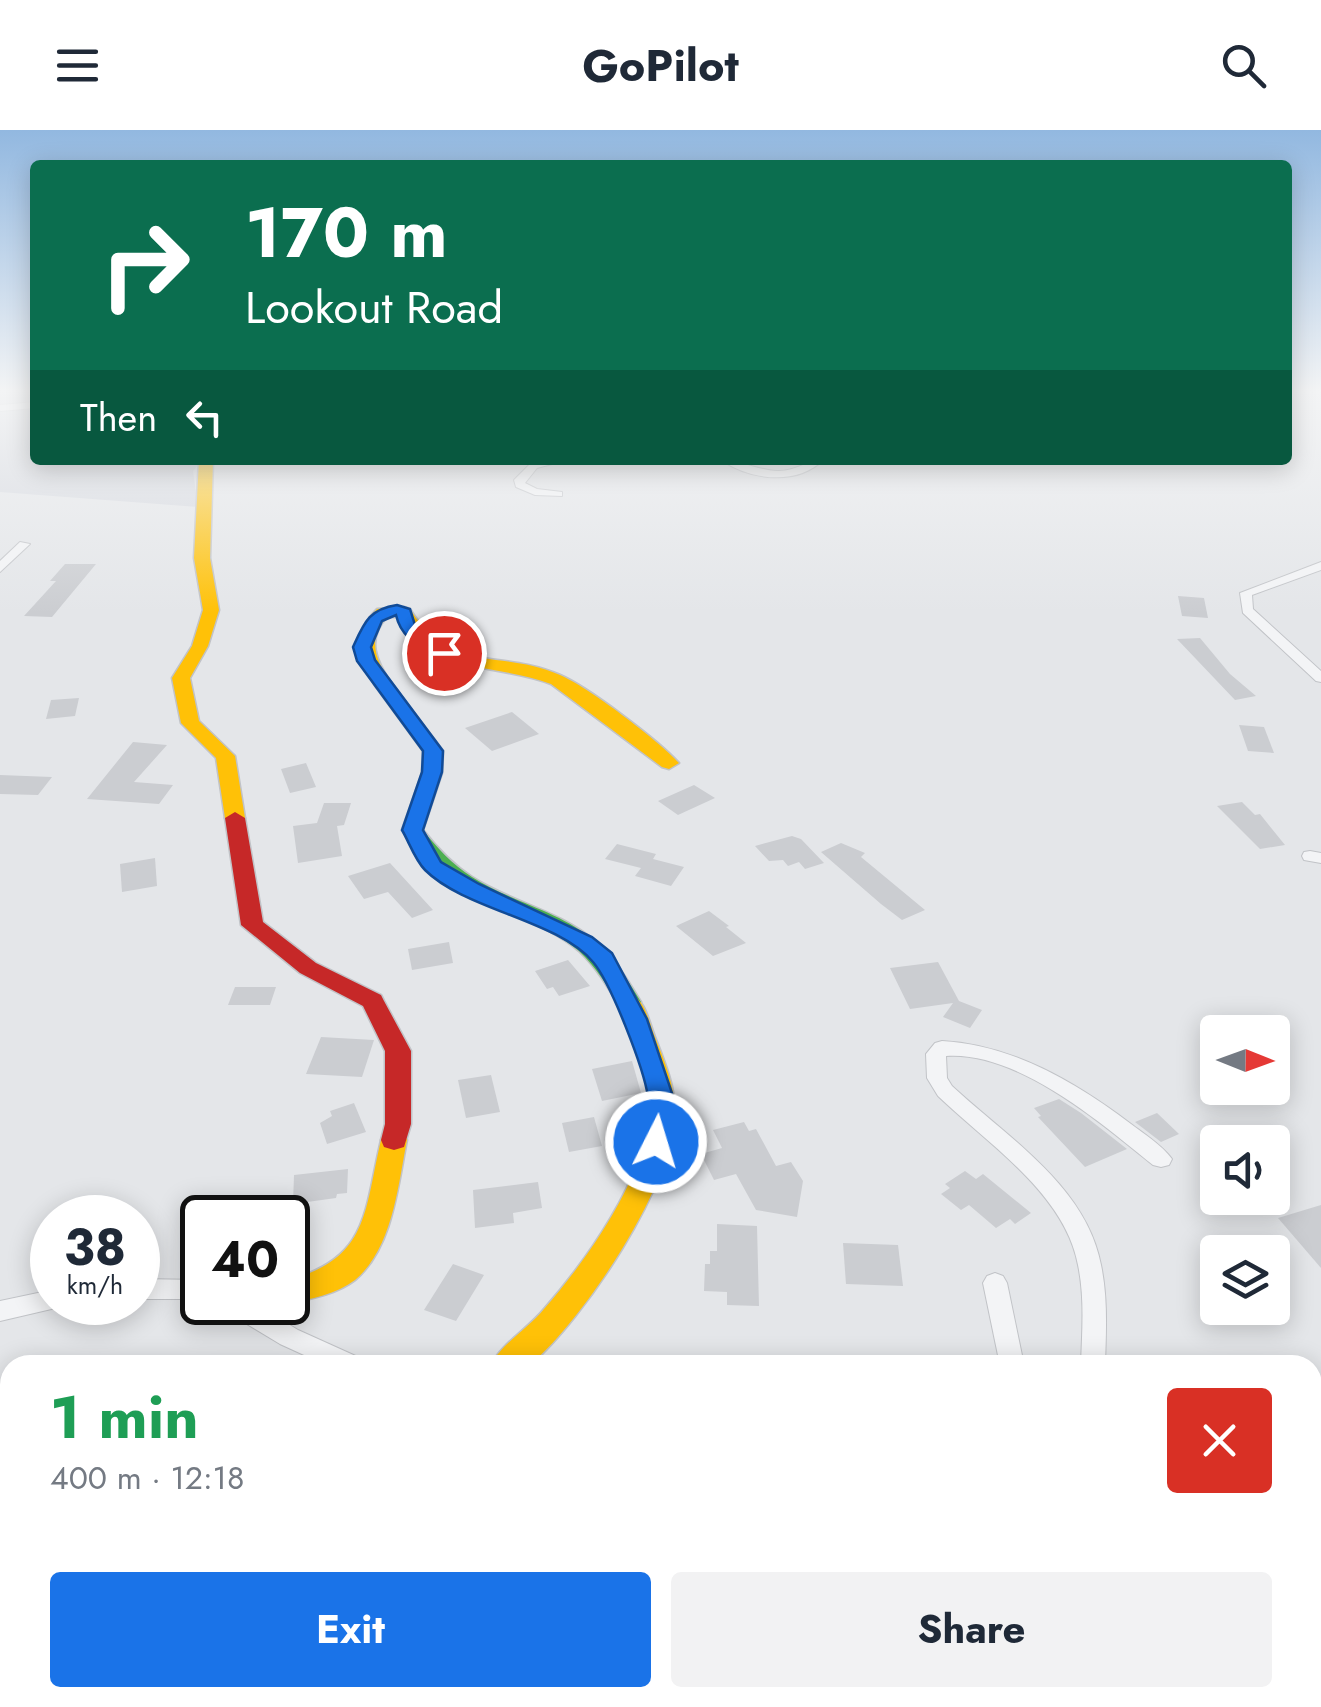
<!DOCTYPE html>
<html lang="en">
<head>
<meta charset="utf-8">
<style>
  body { margin:0; font-family:Jost,sans-serif; background:#f2f2f3; color:#1f2937; height:100vh; display:flex; flex-direction:column; font-size:38px; white-space:nowrap }
  * { box-sizing:border-box; margin:0 }
  p { font-size:32px; color:#747a83 }
  .icon { flex:none; width:55px; height:55px; fill:none; stroke:currentColor; stroke-width:2; stroke-linecap:round; stroke-linejoin:round }
  .map { position:relative; flex:1; overflow:hidden }
  .panel { position:absolute; left:0px; top:1225px; width:1322px; height:352px; display:flex; flex-direction:column; background:#fff; border-radius:30px 30px 0 0; box-shadow:0 5px 25px #0003 }
  .panel>* { flex:none }
  .banner { position:absolute; left:30px; top:30px; width:1262px; height:305px; border-radius:10px; box-shadow:0 5px 25px #0003; background:#0b6e4f; color:#fff; overflow:hidden }
  .needle { width:65px; rotate:91deg }
  .fabs { position:absolute; left:1200px; top:885px; display:grid; gap:20px }
  .fabs a { display:grid; place-items:center; width:90px; height:90px; border-radius:10px; background:#fff; box-shadow:0 5px 25px #0003; font-size:50px }
  .speed { position:absolute; left:30px; top:1065px; display:flex; gap:20px; font-size:50px; font-weight:700; text-align:center }
  .speed>* { display:grid; place-content:center; width:130px; height:130px; border-radius:50%; background:#fff; box-shadow:0 5px 25px #0003; line-height:1 }
  .speed small { font-size:25px; font-weight:400 }
  .speed .limit { border:5px solid #111; border-radius:15px; background:#fff; color:#111 }
  .pin { position:absolute; display:grid; place-items:center; width:85px; height:85px; color:#fff; margin:-42px; border:5px solid #fff; border-radius:50%; box-shadow:0 2px 10px #0007 }
  .me { position:absolute; width:110px; margin:-55px; rotate:5deg; stroke-linejoin:round; filter:drop-shadow(0 0 8px #0008) }
  .turn { display:flex; align-items:center; gap:35px; height:210px; padding:0 50px; font-size:45px }
  .turn .icon { width:130px; height:130px; stroke-width:2.5 }
  .turn b { display:block; font-size:70px; line-height:85px }
  .then { display:flex; align-items:center; height:95px; padding:0 50px; background:#0003; gap:20px; font-size:38px }
  .round { display:grid; place-items:center; flex:none; width:105px; height:105px; border-radius:10px; background:#f2f2f3 }
  .overview { display:flex; align-items:center; justify-content:space-between; height:170px; padding:0 50px }
  h1 { font-size:60px; font-weight:700; line-height:75px; color:#1e9e55 }
  .cta { display:flex; gap:20px; margin-top:auto; padding:20px 50px }
  .cta a { flex:1; height:115px; border-radius:10px; background:#1a73e8; color:#fff; font-size:40px; font-weight:700; line-height:115px; text-align:center }
  .cta a+a { background:#f2f2f3; color:#1f2937 }
  header { display:flex; justify-content:space-between; align-items:center; height:130px; padding:0 50px; background:#fff; font-size:45px; font-weight:700 }
  .map>svg:first-child { display:block }
</style>
</head>
<body>
<header><svg class="icon" aria-label="menu" viewBox="0 0 24 24"><path d="M4 6h16M4 12h16M4 18h16"/></svg>GoPilot<svg class="icon" aria-label="search" viewBox="0 0 24 24"><circle cx="10" cy="10" r="6"/><path d="M15 15l6 6"/></svg></header>
<div class="map">
<svg width="1321" height="1577" viewBox="0 0 1321 1577">
  <rect width="100%" height="100%" fill="#e4e6e9"/>
  <polygon fill="#d4d7de" points="0,262 35,262 35,330 202,330 193,341 198,377 0,362"/>
  <g fill="#cbcdd1">
    <polygon points="65,434 96,434 52,487 24,486 56,451 50,451"/>
    <polygon points="1178,466 1204,468 1208,488 1182,486"/>
    <polygon points="1200,508 1230,544 1256,566 1235,570 1177,509"/>
    <polygon points="79,568 75,586 46,589 51,570"/>
    <polygon points="512,582 539,604 492,621 465,598"/>
    <polygon points="1239,595 1264,597 1274,623 1248,621"/>
    <polygon points="133,612 167,615 134,652 173,655 159,674 87,669"/>
    <polygon points="306,633 316,657 290,663 281,639"/>
    <polygon points="0,645 52,647 38,665 0,664"/>
    <polygon points="694,655 715,668 678,685 658,671"/>
    <polygon points="1242,672 1255,685 1260,684 1285,715 1260,719 1217,676"/>
    <polygon points="324,673 351,673 344,695 337,696 342,726 298,733 293,696 317,693"/>
    <polygon points="792,706 801,709 824,733 805,739 799,732 788,736 783,730 769,731 755,716"/>
    <polygon points="841,713 865,723 861,727 925,780 902,790 881,774 821,722"/>
    <polygon points="617,714 656,724 653,729 684,737 671,756 635,746 641,738 605,729"/>
    <polygon points="155,728 157,756 122,762 120,734"/>
    <polygon points="390,733 433,780 412,788 388,762 364,769 348,746"/>
    <polygon points="709,781 729,796 726,797 746,813 713,826 676,796"/>
    <polygon points="449,812 453,833 412,840 408,819"/>
    <polygon points="568,830 590,856 559,866 553,857 547,859 535,841"/>
    <polygon points="938,832 959,871 982,880 970,898 943,887 953,873 910,879 890,838"/>
    <polygon points="235,857 276,857 270,875 228,875"/>
    <polygon points="321,907 374,910 362,947 306,944"/>
    <polygon points="632,931 641,963 602,971 592,939"/>
    <polygon points="491,945 500,982 466,988 458,950"/>
    <polygon points="1059,969 1081,983 1127,1019 1085,1037 1038,987 1041,986 1034,978"/>
    <polygon points="354,973 366,1002 327,1014 320,993 332,986 330,981"/>
    <polygon points="1157,983 1179,1004 1161,1012 1135,992"/>
    <polygon points="594,987 602,1016 569,1022 562,993"/>
    <polygon points="744,992 749,1001 756,999 776,1036 791,1032 803,1051 797,1087 756,1080 736,1044 714,1050 701,1024 722,1018 713,1000"/>
    <polygon points="348,1039 347,1063 337,1064 336,1068 293,1074 294,1045"/>
    <polygon points="965,1041 976,1049 983,1044 1031,1083 1015,1094 1010,1089 996,1098 969,1075 961,1080 941,1064 950,1058 945,1054"/>
    <polygon points="538,1052 542,1078 513,1083 514,1093 475,1098 473,1060"/>
    <polygon points="1321,1075 1321,1138 1278,1088"/>
    <polygon points="717,1094 757,1096 759,1176 727,1175 727,1162 704,1161 705,1134 710,1134 710,1121 717,1121"/>
    <polygon points="843,1113 898,1115 903,1156 846,1154"/>
    <polygon points="453,1134 484,1145 456,1191 424,1180"/>
  </g>
  <g fill="none" stroke-linecap="round" stroke-linejoin="round">
    <defs>
      <g id="street">
        <polygon points="35,272 35,278 0,281 0,275"/>
        <polygon points="548,330 567,330 537,338 525,353 537,359 562,362 562,366 535,365 516,357 514,350 530,334"/>
        <path d="M 721,330 C 740,330 757,340 777,341 C 795,342 807,330 823,330 C 797,356 750,350 721,330 Z"/>
        <polygon points="20,412 30,414 0,442 0,431"/>
        <polygon points="1321,432 1321,440 1252,465 1253,479 1321,541 1321,552 1316,551 1243,483 1240,463"/>
        <polygon points="1310,721 1321,723 1321,733 1304,730 1302,726 1304,722"/>
        <path d="M 942,911 C 1013,915 1075,952 1131,994 C 1144,1004 1162,1015 1172,1029 L 1169,1035 L 1161,1037 L 1153,1035 C 1100,992 1017,921 946,926 L 947,948 L 952,956 C 1008,1008 1086,1056 1101,1135 C 1108,1168 1106,1202 1105,1235 L 1081,1235 C 1082,1202 1085,1168 1078,1135 C 1065,1064 988,1014 938,966 L 927,948 L 926,924 L 935,913 Z"/>
        <polygon points="995,1143 1003,1146 1007,1153 1024,1235 1000,1235 983,1153 987,1146"/>
        <polygon points="138,1149 202,1150 202,1169 138,1169"/>
        <polygon points="52,1160 52,1172 63,1172 60,1177 0,1191 0,1171"/>
        <polygon points="228,1172 252,1172 298,1200 360,1228 363,1235 326,1235 280,1214 232,1185"/>
        <polygon points="1321,1454 1321,1482 1312,1483 1312,1455"/>
        <polygon points="405,1568 435,1568 433,1577 403,1577"/>
        <polygon points="750,1568 800,1568 804,1577 754,1577"/>
        <polygon points="950,1568 980,1568 979,1577 949,1577"/>
        <polygon points="1082,1568 1126,1568 1122,1577 1078,1577"/>
      </g>
      <path id="fast" d="M 383,549 L 389,550 L 443,621 L 442,643 L 423,700 C 437,718 452,734 472,747 C 511,772 560,781 595,811 C 615,829 627,849 641,872 L 638,878 L 620,878 C 608,857 597,838 579,821 C 553,799 519,788 488,773 C 453,757 429,735 405,704 L 402,700 L 422,643 L 423,621 L 374,554 Z"/>
      <g id="slow">
        <polygon points="199,330 213,330 210,428 219,480 208,516 190,548 199,591 235,626 245,688 235,694 225,688 216,628 181,593 172,548 192,516 203,480 194,428"/>
        <path d="M 404,477 L 410,479 C 452,546 497,518 560,545 C 588,557 658,610 679,633 L 669,639 L 662,637 L 551,554 C 497,533 429,545 398,487 L 387,487 C 366,509 376,531 392,554 L 389,558 L 377,558 C 357,528 351,506 377,479 Z"/>
        <path d="M 629,864 C 645,868 649,892 655,907 C 664,930 675,956 675,981 C 676,1052 583,1190 530,1235 L 491,1235 C 501,1214 529,1198 544,1179 C 586,1131 645,1049 649,983 C 651,946 630,906 617,872 Z"/>
        <path d="M 394,1000 L 404,1003 L 407,1010 C 398,1055 393,1118 355,1150 C 337,1164 310,1169 288,1174 L 283,1172 L 288,1172 L 288,1150 C 369,1129 364,1082 381,1010 L 384,1003 Z"/>
      </g>
      <polygon id="jam" points="235,682 245,688 263,792 316,833 381,865 384,871 411,921 411,994 404,1017 394,1020 384,1017 381,1010 385,994 385,921 363,876 300,843 241,795 225,688"/>
    </defs>
    <use href="#street" stroke="#c1c3c7" stroke-width="2"/>
    <use href="#fast" stroke="#c1c3c7" stroke-width="3"/>
    <use href="#slow" stroke="#c1c3c7" stroke-width="3"/>
    <use href="#jam" stroke="#c1c3c7" stroke-width="3"/>
    <use href="#street" fill="#f3f4f6" fill-rule="evenodd"/>
    <use href="#fast" fill="#4caf50" fill-rule="evenodd"/>
    <use href="#slow" fill="#ffc107" fill-rule="evenodd"/>
    <use href="#jam" fill="#c62828" fill-rule="evenodd"/>
  </g>
  <linearGradient id="sky" x2="0" y2="1"><stop stop-color="#92b8e0"/><stop offset="0.54" stop-color="#f3f4f5"/><stop offset="1" stop-color="#f3f4f5" stop-opacity="0"/></linearGradient>
  <rect width="1321" height="483" fill="url(#sky)"/>
  <path fill="#1a73e8" stroke="#114b97" stroke-width="2.5" d="M 397,475 L 410,479 L 415,495 L 453,523 L 438,527 C 419,516 401,508 396,485 L 382,491 L 371,517 L 375,530 L 443,621 L 442,642 L 423,700 L 441,732 L 479,754 L 592,807 L 612,823 L 647,889 L 674,969 L 665,1020 L 646,1020 C 637,1004 650,985 648,967 C 644,939 611,853 593,832 C 558,790 465,780 425,740 C 415,730 409,712 402,700 L 422,642 L 423,621 L 357,531 L 353,517 C 364,493 369,479 397,475 Z"/>
</svg>
<div class="fabs">
<a><svg class="needle" viewBox="-14 -14 28 28"><path d="M0-13l5 13h-10z" fill="#e53935"/><path d="M0 13l5-13h-10z" fill="#747a83"/></svg></a>
<a><svg class="icon" aria-label="sound" viewBox="0 0 24 24"><path d="M4 9h4l5-4v14l-5-4H4zM17 9q2 3 0 6"/></svg></a>
<a><svg class="icon" aria-label="layers" viewBox="0 0 24 24"><path d="M12 4l9 5-9 5-9-5zM3 14l9 5 9-5"/></svg></a>
</div>
<div class="speed"><div>38<small>km/h</small></div><div class="limit">40</div></div>
<div class="pin" style="left:444px;top:523px;background:#d93025"><svg class="icon" aria-label="arrive" viewBox="0 0 24 24"><path d="M6 21V4h12l-3 4 3 4H6"/></svg></div>
<svg class="me" style="left:656px;top:1012px" viewBox="-20 -20 40 40"><circle r="17" fill="#1a73e8" stroke="#fff" stroke-width="3"/><path d="M0-11L8 9 0 5-8 9z" fill="#fff"/></svg>
<div class="banner">
<div class="turn"><svg class="icon" aria-label="right" viewBox="0 0 24 24"><path d="M7 20v-9h11M14 6l5 5-5 5"/></svg><div><b>170 m</b>Lookout Road</div></div>
<div class="then">Then<svg class="icon" aria-label="left" viewBox="0 0 24 24"><path d="M17 20v-9H6M10 6l-5 5 5 5"/></svg></div>
</div>
<section class="panel">
<div class="overview"><div><h1>1 min</h1><p>400 m · 12:18</p></div><a class="round" style="background:#d93025;color:#fff"><svg class="icon" aria-label="close" viewBox="0 0 24 24"><path d="M6 6l12 12M18 6L6 18"/></svg></a></div>
<div class="cta"><a>Exit</a><a>Share</a></div>
</section>
</div>
</body>
</html>
